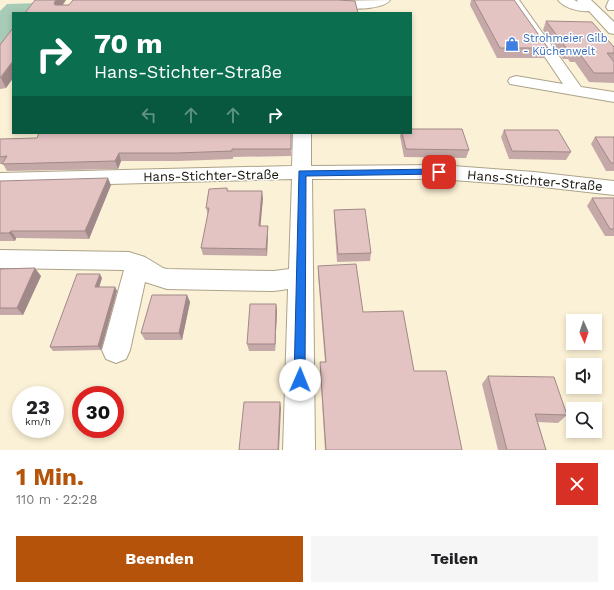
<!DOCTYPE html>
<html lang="de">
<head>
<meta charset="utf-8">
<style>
  body { margin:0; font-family:"Work Sans",sans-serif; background:#f6f6f6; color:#202124; height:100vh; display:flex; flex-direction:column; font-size:15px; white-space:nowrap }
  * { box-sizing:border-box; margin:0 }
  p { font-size:13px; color:#757577 }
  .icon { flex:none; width:22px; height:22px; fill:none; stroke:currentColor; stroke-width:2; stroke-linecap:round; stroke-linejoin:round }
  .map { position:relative; height:450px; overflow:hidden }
  .sheet { display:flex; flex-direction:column; background:#fff; flex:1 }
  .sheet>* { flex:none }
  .hud { position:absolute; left:12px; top:12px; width:400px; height:122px; border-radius:0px; box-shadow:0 2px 6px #0003; background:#0b6e4f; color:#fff; overflow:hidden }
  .needle { width:26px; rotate:177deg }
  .fabs { position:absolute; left:566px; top:314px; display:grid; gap:8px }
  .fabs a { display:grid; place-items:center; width:36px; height:36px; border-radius:0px; background:#fff; box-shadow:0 2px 6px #0003; font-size:20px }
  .speed { position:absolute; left:12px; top:386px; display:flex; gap:8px; font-size:20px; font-weight:700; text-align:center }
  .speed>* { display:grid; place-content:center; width:52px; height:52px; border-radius:50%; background:#fff; box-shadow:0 2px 6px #0003; line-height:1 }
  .speed small { font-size:10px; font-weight:400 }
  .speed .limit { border:6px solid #d22; background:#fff; color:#111 }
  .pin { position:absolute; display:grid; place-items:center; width:34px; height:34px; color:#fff; margin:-17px; border-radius:8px; box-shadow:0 2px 6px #0006 }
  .me { position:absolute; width:44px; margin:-22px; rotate:1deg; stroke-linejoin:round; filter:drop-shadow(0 0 3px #0008) }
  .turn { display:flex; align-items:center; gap:14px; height:84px; padding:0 16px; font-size:18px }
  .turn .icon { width:52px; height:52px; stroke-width:2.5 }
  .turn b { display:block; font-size:28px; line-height:34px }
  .lanes { display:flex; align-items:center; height:38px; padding:0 16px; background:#0003; justify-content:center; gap:20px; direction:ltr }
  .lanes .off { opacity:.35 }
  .round { display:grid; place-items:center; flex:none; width:42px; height:42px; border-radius:0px; background:#f6f6f6 }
  .head { display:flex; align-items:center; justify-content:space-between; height:68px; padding:0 16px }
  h1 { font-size:24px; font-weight:700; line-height:30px; color:#b45309 }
  .cta { display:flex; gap:8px; margin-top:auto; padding:8px 16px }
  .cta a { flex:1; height:46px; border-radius:0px; background:#b45309; color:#fff; font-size:16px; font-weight:700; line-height:46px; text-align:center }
  .cta a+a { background:#f6f6f6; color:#202124 }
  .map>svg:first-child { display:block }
</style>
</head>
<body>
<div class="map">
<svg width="614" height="450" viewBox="0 0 614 450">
  <rect width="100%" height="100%" fill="#fbf1d6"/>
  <polygon fill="#a7cbb6" points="41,3 33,13 13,13 13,38 0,54 0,11 7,4"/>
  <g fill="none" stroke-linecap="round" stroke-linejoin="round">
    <defs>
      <g id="minor">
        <path d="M 390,0 C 382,12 340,8 326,9 L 322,8 L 320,5 L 322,2 L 326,1 Z"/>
        <polygon points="507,0 519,0 581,87 614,92 614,102 510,84 508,81 510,78 516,76 563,84"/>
        <path d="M 558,0 L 574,0 L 578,2 L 577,0 L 591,0 L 614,22 L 614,34 L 609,33 L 589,11 C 579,12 564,8 558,0 Z"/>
        <polygon points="609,0 614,0 614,10 608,10 606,7"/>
        <polygon points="293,133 311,133 311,166 439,165 534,172 614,181 614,195 534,186 439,179 312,179 315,450 283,450 288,289 274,291 167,289 145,282 130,350 126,359 116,363 106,359 102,350 124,270 0,268 0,250 129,252 145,257 163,268 167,269 274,271 289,269 292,179 0,187 0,173 292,166"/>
      </g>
    </defs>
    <use href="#minor" stroke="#aca389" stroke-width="2"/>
    <use href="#minor" fill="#fff" fill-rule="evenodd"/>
  </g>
  <g fill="#c4a9a8">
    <polygon points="471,0 514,0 548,48 544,58 497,58 470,5"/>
    <polygon points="546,21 614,47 614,83 589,82 575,62 570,62 568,59 563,59 543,30"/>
    <polygon points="13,28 13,78 6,88 0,89 0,45"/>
    <polygon points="504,130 571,152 566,160 509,159 501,137"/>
    <polygon points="291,133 291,156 233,157 233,159 179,161 121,161 118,169 7,171 3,164 0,164 0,139"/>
    <polygon points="401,133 411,133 469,150 466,158 404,157 400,136"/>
    <polygon points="595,137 614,137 614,171 606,171 591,144"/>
    <polygon points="0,181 111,185 89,239 16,238 15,241 0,241"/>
    <polygon points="227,188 228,191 263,198 260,226 268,226 268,232 267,256 203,255 201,248 208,215 206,208"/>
    <polygon points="592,198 614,198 614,236 605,236 587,206"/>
    <polygon points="334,210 371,253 370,261 337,262 334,217"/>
    <polygon points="318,266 363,312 414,371 462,450 325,450 320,370 320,362 325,362 318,275"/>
    <polygon points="0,269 41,276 23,315 0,315"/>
    <polygon points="102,278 99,287 115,287 117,291 101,350 53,351 50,347"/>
    <polygon points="187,295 190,302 182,340 145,340 141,333"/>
    <polygon points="276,304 277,311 275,351 249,351 247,344"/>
    <polygon points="488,376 567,415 558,423 538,422 546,450 498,450 482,384"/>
  </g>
  <g fill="#a08988">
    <polygon points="56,0 66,0 58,12 54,3"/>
    <polygon points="13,61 13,78 6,88 1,78"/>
    <polygon points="119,153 121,161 118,169 115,161"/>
    <polygon points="108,178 111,185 89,239 85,231"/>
    <polygon points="262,191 263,198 260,232 259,226"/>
    <polygon points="268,226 268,232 267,256 266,249"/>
    <polygon points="11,231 16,238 15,241 9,233"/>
    <polygon points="35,268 41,276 23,315 17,308"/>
    <polygon points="100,274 102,278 98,291 95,287"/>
    <polygon points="115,287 117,291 101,350 98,346"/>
    <polygon points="187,295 190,302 182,340 179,333"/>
    <polygon points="276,304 277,311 275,351 275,344"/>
    <polygon points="280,402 281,408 279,450 278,450"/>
  </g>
  <g fill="#e4c4c3" stroke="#a08988">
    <polygon points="35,0 56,0 54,3 55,5 69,5 73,0 338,0 355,1 358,13 25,13"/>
    <polygon points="474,0 514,0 548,48 500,48"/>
    <polygon points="546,21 592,22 614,47 614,53 607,53 614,62 614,73 594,73 579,53 574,53 572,49 567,49"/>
    <polygon points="13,28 13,61 0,78 0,45"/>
    <polygon points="411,129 462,129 469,150 406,149 402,133 411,133"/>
    <polygon points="504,130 558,130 571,152 512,151"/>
    <polygon points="39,133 291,133 291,149 232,149 232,151 177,153 119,153 115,161 2,164 7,156 0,157 0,139 37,138"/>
    <polygon points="595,137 614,137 614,163 611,163"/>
    <polygon points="108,178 85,231 11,231 9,233 0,233 0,181"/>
    <polygon points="227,188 227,191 262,191 259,226 268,226 266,249 201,248 209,208 206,208 209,189"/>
    <polygon points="592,198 614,198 614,229 610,229"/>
    <polygon points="365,209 371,253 338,254 334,210"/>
    <polygon points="356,264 363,312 403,311 414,371 446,371 462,450 326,450 320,362 326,362 318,266"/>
    <polygon points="35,268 17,308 0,308 0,269"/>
    <polygon points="77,274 100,274 95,287 115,287 98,346 50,347"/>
    <polygon points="152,295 187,295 179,333 141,333"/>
    <polygon points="250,304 276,304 275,344 247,344"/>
    <polygon points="488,376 554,377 567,415 535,414 546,450 507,450"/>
    <polygon points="244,402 280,402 278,450 239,450"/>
  </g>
  <polygon fill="#1a73e8" stroke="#114b97" points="439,169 442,170 442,174 306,176 305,380 304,384 300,386 295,384 294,380 299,171"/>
  <defs>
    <symbol id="shop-bare" viewBox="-9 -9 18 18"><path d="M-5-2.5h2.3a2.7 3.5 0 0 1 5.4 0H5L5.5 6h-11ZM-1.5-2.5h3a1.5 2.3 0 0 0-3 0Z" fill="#3f7fe0" stroke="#fff" stroke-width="2.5" paint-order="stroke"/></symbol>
  </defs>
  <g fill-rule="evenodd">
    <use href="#shop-bare" x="502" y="34" width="20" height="20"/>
  </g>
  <g text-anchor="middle" stroke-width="3" stroke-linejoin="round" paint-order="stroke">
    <g font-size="11" fill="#366cbe" stroke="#fff" text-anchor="start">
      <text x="523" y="42">Strohmeier Gilb<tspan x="523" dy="13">- Küchenwelt</tspan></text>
    </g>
    <g font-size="13" fill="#110e05" stroke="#fff">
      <text transform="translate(211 175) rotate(-1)" y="5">Hans-Stichter-Straße</text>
      <text transform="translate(535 180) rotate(5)" y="5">Hans-Stichter-Straße</text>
    </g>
  </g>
</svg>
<div class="fabs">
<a><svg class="needle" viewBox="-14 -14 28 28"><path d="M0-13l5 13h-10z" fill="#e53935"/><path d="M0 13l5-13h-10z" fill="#757577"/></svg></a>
<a><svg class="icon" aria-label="sound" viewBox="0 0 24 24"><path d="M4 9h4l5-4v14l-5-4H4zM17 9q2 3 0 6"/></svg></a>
<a><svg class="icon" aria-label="search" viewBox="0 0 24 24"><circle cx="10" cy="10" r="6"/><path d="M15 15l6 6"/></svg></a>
</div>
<div class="speed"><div>23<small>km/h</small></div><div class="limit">30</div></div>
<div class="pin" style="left:439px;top:172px;background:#d93025"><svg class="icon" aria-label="arrive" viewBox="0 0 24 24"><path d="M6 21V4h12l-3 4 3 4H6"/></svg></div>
<svg class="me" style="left:300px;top:380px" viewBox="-20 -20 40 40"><circle r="19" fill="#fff"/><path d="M0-13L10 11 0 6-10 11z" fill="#1a73e8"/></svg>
<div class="hud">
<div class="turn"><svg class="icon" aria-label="right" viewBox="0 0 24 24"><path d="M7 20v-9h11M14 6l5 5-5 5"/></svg><div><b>70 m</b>Hans-Stichter-Straße</div></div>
<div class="lanes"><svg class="icon off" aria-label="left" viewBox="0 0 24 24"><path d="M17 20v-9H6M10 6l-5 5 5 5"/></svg><svg class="icon off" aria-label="ahead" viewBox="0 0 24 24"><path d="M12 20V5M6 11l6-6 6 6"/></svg><svg class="icon off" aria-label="ahead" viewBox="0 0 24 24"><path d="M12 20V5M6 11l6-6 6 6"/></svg><svg class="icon" aria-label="right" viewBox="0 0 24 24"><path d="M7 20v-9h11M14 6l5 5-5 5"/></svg></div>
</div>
</div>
<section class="sheet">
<div class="head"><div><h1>1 Min.</h1><p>110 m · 22:28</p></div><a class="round" style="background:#d93025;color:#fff"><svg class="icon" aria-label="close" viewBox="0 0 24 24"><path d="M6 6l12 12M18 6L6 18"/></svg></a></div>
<div class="cta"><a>Beenden</a><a>Teilen</a></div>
</section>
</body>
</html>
